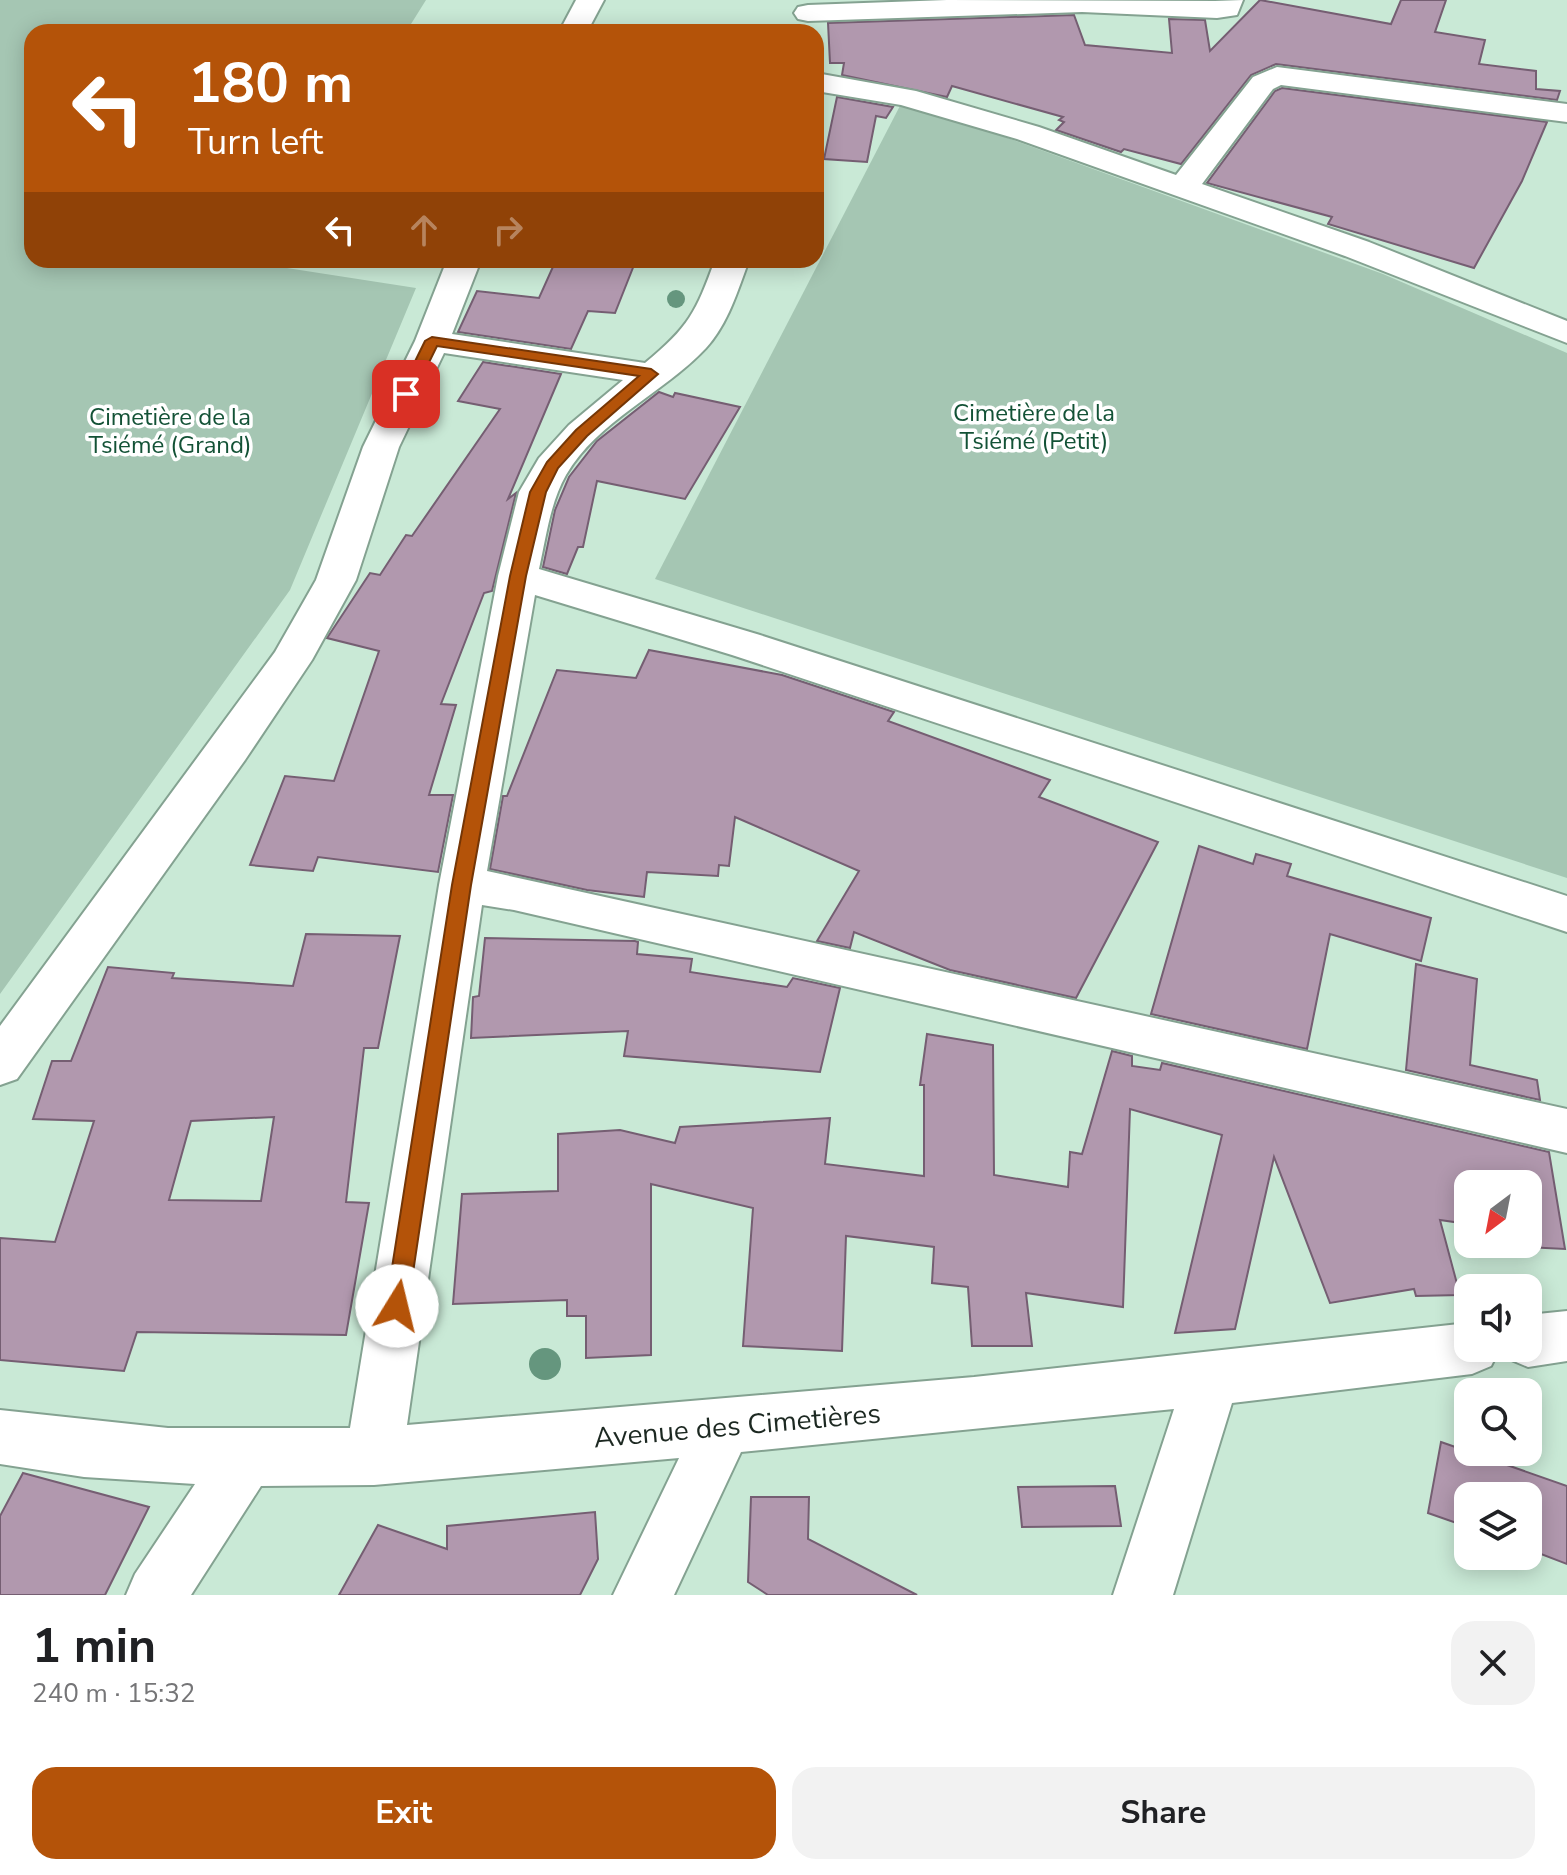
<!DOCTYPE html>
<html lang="en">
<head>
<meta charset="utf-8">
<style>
  body { margin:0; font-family:"Nunito Sans",sans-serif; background:#f2f2f2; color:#202124; height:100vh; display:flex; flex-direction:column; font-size:30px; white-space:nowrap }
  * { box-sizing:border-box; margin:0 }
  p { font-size:26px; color:#757577 }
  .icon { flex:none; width:44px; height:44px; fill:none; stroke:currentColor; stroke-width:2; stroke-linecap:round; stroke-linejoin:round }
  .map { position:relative; height:1595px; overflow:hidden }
  .panel { display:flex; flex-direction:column; background:#fff; flex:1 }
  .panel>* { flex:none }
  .banner { position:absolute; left:24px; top:24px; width:800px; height:244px; border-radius:24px; box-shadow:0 4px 20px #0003; background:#b45309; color:#fff; overflow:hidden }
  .needle { width:52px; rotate:212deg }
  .fabs { position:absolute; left:1454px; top:1170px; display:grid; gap:16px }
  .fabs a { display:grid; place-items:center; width:88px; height:88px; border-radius:16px; background:#fff; box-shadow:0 4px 20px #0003; font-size:40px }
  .pin { position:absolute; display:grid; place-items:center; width:68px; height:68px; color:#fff; margin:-34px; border-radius:16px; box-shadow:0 4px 12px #0006 }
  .me { position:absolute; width:88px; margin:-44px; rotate:9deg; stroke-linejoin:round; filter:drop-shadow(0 0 6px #0008) }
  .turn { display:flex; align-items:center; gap:28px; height:168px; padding:0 32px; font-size:36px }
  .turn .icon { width:104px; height:104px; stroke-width:2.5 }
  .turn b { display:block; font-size:56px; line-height:68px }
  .lanes { display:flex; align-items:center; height:76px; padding:0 32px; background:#0003; justify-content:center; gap:40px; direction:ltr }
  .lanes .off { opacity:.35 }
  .round { display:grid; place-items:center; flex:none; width:84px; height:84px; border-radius:24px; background:#f2f2f2 }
  .head { display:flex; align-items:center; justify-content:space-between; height:136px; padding:0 32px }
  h1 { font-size:48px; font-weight:700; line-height:60px }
  .action { display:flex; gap:16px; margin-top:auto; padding:16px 32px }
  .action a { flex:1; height:92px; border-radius:24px; background:#b45309; color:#fff; font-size:32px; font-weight:700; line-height:92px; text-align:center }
  .action a+a { background:#f2f2f2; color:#202124 }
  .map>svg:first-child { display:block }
</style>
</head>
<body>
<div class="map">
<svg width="1567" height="1595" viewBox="0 0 1567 1595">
  <rect width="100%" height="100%" fill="#c9e9d6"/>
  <g fill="#a5c6b3">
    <polygon points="0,0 426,0 406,32 32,32 32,260 263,260 261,264 416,288 290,590 0,994"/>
    <polygon points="903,100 1383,274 1567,353 1567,878 655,579"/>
  </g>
  <g fill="#b198ae" stroke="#755e72" stroke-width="2" fill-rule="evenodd">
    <polygon points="1260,0 1391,24 1401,0 1446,0 1435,32 1485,40 1479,64 1536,71 1536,89 1560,91 1557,100 1276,64 1251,75 1181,164 1124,149 1121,152 1056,130 1064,122 1059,120 1063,117 952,86 947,97 842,75 844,63 830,63 828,23 1074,15 1085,45 1172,53 1169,19 1205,20 1210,51"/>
    <polygon points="1282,88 1547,122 1522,181 1474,268 1328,224 1332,217 1207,183 1275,91"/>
    <polygon points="837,97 893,107 886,118 876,116 867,162 824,159"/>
    <polygon points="556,260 636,260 615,313 588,311 571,349 458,332 477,291 539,298"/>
    <polygon points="483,362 561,374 508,499 516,493 492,591 484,593 441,704 456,705 429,795 453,795 438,872 318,857 313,871 250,865 285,776 334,781 379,651 327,638 370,573 380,575 406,535 412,536 500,409 458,401"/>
    <polygon points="659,392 673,397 675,393 740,407 685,499 597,481 583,547 578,547 567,574 543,567 555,510 569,477 597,441"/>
    <polygon points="649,650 782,675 894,712 888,721 1050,780 1039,797 1158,842 1076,998 950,970 854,932 850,948 817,941 859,871 735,817 729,866 719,865 718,876 647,872 644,897 587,890 490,869 503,796 507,796 557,670 636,678"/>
    <polygon points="1199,846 1253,864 1256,854 1291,864 1287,876 1431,918 1421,961 1330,934 1307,1049 1151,1014"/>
    <path d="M 306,934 L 400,936 L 378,1048 L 364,1048 L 346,1202 L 369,1203 L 346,1335 L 137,1332 L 124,1371 L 0,1360 L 0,1238 L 55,1242 L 94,1121 L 33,1119 L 52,1061 L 71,1061 L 108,967 L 174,973 L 172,978 L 293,986 ZM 274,1117 L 261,1201 L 169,1200 L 191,1121 Z"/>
    <polygon points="485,938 635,941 638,942 637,954 692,959 690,972 787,987 793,978 840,988 820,1072 624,1056 628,1031 471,1038 473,997 479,996"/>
    <polygon points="1416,964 1477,979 1470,1065 1537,1080 1540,1100 1406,1070"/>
    <polygon points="927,1034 993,1045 994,1175 1068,1187 1070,1152 1082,1154 1112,1051 1132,1056 1132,1066 1160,1070 1162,1063 1549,1152 1565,1249 1526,1247 1528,1184 1468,1184 1468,1224 1440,1220 1460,1295 1416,1296 1414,1289 1330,1303 1274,1157 1235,1329 1175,1333 1222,1135 1130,1109 1123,1307 1026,1293 1032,1346 972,1346 968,1287 932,1283 934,1247 846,1236 842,1351 743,1346 753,1208 651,1184 651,1355 586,1358 586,1316 567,1316 567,1300 453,1304 462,1194 558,1191 558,1134 620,1130 675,1143 680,1127 830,1118 825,1164 924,1176 924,1085 920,1085"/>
    <polygon points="1441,1442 1567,1486 1567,1564 1528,1549 1528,1496 1468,1496 1468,1527 1428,1513"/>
    <polygon points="23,1473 149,1507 105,1595 0,1595 0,1516"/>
    <polygon points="1115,1486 1121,1526 1022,1527 1018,1487"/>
    <polygon points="751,1497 809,1497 808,1539 917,1595 768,1595 748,1582"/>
    <polygon points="595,1512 598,1559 580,1595 339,1595 378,1525 447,1549 447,1526"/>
  </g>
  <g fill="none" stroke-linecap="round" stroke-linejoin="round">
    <defs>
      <g id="street">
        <polygon points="576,0 604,0 587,32 559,32"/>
        <polygon points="947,0 1215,1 1243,0 1237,15 1217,18 1082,12 808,21 798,19 794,13 798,7 808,5"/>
        <polygon points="1277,67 1567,104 1567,122 1281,85 1273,89 1202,184 1369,242 1567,321 1567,343 1345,256 1017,139 901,105 816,91 816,73 916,91 1039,127 1176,175 1253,77"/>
        <path d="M 447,260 L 481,260 L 452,334 L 645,363 C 689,327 696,312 715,260 L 749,260 C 738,290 728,324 706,348 C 664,393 597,421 566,475 C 550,503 546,538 539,569 L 760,635 L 1567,896 L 1567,932 L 732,655 L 535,595 L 487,871 L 1567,1109 L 1567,1153 L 514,910 L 482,905 L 407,1425 L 974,1377 L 1468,1323 L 1468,1348 L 1500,1348 L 1491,1366 L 1472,1374 L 1232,1403 L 1173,1595 L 1113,1595 L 1174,1409 L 741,1452 L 674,1595 L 613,1595 L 679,1458 L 374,1485 L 261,1486 L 191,1595 L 126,1595 L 135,1574 L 195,1484 L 84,1477 L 0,1464 L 0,1410 L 168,1428 L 350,1428 L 439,885 L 498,576 L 519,492 L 539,458 L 569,425 L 623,380 L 444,353 L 399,447 L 356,580 L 312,660 L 245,760 L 17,1079 L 0,1085 L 0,1026 L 275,652 L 316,580 L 363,447 L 415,341 Z"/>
        <polygon points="1567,1311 1567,1361 1528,1367 1509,1359 1504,1348 1528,1348 1528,1315"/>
      </g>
    </defs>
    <use href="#street" stroke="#84a291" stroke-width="4"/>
    <use href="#street" fill="#fff" fill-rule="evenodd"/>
  </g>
  <g fill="#65967e">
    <circle cx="676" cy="299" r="9"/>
    <circle cx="545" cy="1364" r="16"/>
  </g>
  <polygon fill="#b45309" stroke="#753606" stroke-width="2" points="432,337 651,369 658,374 587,436 558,468 546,492 526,576 471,885 408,1306 405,1314 397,1317 389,1314 386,1306 452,885 510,576 530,492 547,462 576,430 639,376 437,346 412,397 401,397 399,394 425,341"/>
  <g text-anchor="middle" stroke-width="7" stroke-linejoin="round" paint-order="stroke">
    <g font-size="24" fill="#135236" stroke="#fff">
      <text x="1034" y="421">Cimetière de la<tspan x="1034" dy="28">Tsiémé (Petit)</tspan></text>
      <text x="170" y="425">Cimetière de la<tspan x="170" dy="28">Tsiémé (Grand)</tspan></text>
    </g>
    <g font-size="28" fill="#1c2821" stroke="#fff">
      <text transform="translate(737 1425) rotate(-5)" y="10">Avenue des Cimetières</text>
    </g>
  </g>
</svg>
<div class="fabs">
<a><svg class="needle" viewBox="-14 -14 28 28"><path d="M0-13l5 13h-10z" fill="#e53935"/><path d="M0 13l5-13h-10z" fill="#757577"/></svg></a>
<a><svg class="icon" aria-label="sound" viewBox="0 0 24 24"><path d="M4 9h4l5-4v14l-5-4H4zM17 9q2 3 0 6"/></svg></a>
<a><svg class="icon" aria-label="search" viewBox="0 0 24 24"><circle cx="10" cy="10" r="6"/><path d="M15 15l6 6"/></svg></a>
<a><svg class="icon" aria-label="layers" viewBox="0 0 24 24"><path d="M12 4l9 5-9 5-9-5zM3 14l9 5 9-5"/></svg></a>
</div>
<div class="pin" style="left:406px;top:394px;background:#d93025"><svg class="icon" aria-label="arrive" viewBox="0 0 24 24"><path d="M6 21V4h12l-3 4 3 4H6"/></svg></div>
<svg class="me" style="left:397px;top:1306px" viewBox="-20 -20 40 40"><circle r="19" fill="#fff"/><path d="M0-13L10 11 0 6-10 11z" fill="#b45309"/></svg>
<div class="banner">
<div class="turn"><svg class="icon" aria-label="left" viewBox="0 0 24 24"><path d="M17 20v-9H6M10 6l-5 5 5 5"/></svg><div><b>180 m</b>Turn left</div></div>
<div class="lanes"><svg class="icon" aria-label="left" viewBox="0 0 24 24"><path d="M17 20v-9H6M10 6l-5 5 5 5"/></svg><svg class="icon off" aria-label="ahead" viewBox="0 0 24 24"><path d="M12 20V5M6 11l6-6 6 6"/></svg><svg class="icon off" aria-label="right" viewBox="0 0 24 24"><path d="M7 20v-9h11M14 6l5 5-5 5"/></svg></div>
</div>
</div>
<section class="panel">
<div class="head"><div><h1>1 min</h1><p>240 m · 15:32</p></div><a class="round"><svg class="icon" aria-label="close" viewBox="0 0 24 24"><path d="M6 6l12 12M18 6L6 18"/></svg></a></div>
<div class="action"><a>Exit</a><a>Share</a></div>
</section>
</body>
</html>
